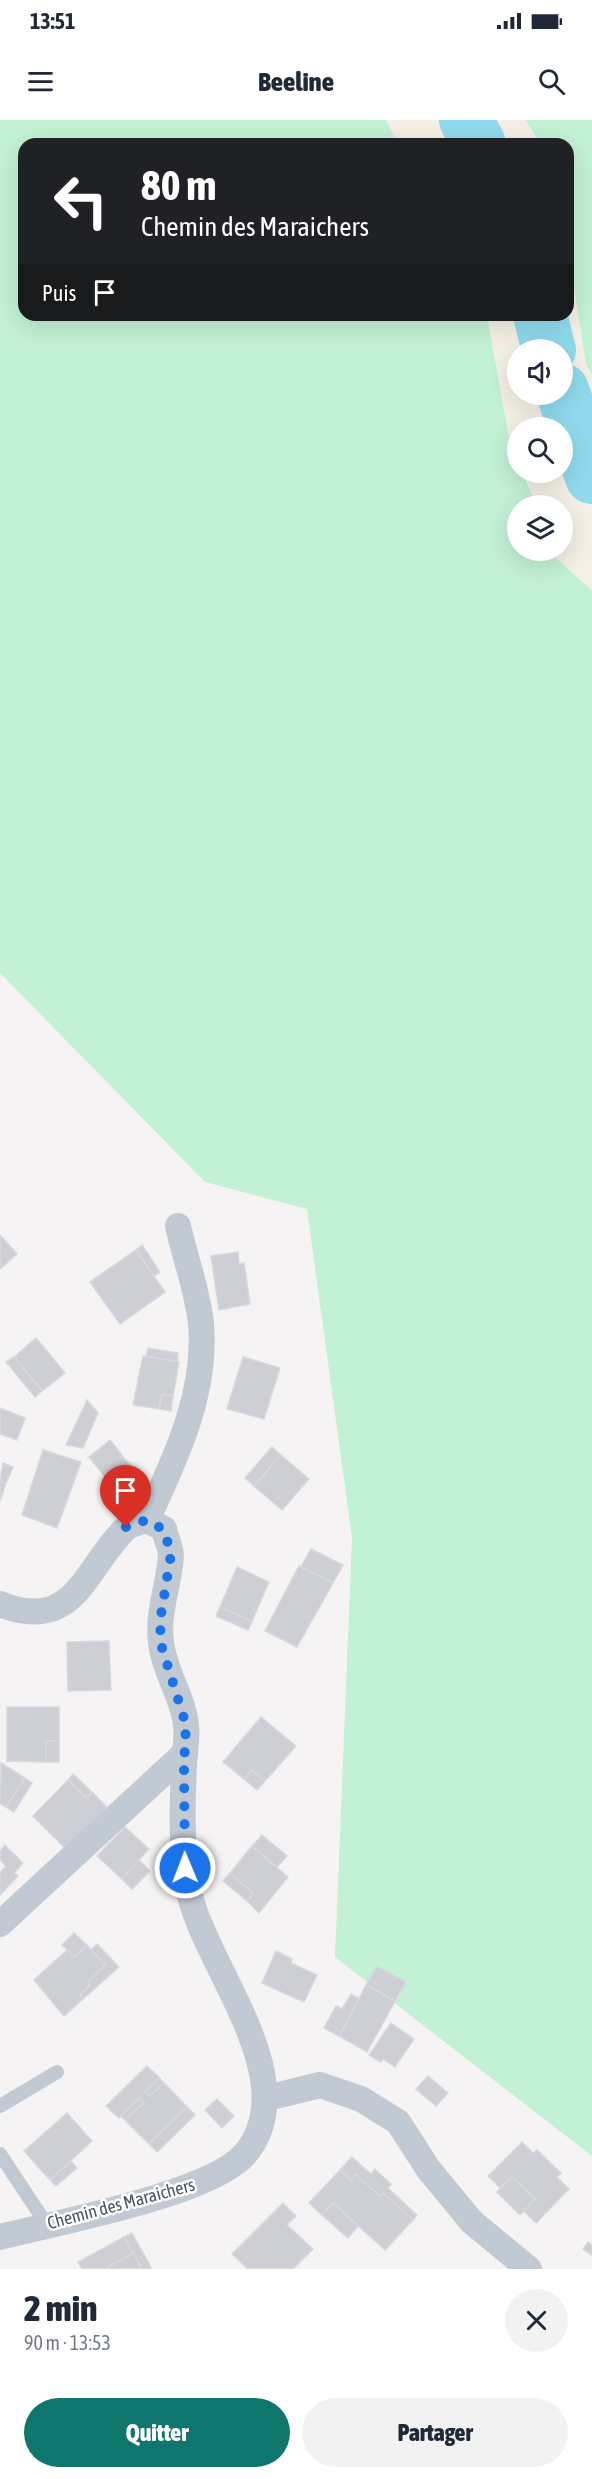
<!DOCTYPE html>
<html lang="fr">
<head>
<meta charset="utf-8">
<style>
  body { margin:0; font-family:"Asap Condensed",sans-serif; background:#f2f2f3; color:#1f2937; height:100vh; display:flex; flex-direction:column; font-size:22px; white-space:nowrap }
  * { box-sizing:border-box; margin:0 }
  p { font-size:20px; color:#747a83 }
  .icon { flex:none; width:33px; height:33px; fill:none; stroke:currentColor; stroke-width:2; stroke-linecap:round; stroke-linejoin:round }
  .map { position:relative; height:2149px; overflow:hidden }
  .side { display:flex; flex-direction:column; background:#fff; flex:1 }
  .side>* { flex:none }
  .top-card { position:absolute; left:18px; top:18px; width:556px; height:183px; border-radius:18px; box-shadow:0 6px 24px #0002; background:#202124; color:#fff; overflow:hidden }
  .tools { position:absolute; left:507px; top:219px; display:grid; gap:12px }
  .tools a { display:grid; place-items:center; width:66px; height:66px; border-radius:50%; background:#fff; box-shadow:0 6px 24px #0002; font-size:30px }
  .pin { position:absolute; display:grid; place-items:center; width:51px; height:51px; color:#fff; margin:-62px -26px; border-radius:50% 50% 50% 0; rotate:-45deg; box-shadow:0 0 6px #0007 }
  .pin .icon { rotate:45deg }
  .me { position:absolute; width:66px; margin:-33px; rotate:359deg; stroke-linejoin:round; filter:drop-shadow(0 0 4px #0008) }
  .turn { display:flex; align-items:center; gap:21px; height:126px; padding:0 24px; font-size:27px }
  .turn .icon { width:78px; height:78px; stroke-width:2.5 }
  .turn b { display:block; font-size:42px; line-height:51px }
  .then { display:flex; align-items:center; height:57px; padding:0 24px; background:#0003; gap:12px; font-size:22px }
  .round { display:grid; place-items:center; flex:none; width:63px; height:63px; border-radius:32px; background:#f2f2f3 }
  .overview { display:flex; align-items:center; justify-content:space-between; height:102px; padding:0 24px }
  h1 { font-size:36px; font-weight:800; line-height:45px }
  .button { display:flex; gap:12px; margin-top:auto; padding:12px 24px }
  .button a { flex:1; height:69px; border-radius:36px; background:#0f766e; color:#fff; font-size:24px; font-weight:800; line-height:69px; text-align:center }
  .button a+a { background:#f2f2f3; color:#1f2937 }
  .status { display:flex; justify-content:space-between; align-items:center; height:42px; padding:0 30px; background:#fff; direction:ltr }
  .status svg { height:16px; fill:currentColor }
  header { display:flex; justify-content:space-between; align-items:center; height:78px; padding:0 24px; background:#fff; font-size:27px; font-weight:800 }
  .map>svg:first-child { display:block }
</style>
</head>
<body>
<div class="status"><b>13:51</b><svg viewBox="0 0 49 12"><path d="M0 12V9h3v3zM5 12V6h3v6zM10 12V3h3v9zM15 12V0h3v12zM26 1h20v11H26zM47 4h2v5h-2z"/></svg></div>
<header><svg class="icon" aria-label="menu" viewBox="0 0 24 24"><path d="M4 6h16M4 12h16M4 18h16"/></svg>Beeline<svg class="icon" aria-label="search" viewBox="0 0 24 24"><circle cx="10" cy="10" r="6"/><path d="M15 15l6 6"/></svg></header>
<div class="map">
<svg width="592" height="2149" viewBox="0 0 592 2149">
  <rect width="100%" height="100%" fill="#f5f3f3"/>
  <g fill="#c3f1d5">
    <polygon points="0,0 386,0 399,24 24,24 24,195 487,195 509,317 517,338 518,352 523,353 536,385 518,386 518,430 553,431 557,439 592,470 592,2036 335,1837 352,1418 307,1089 205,1062 0,853"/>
    <polygon points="525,0 592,0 592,255 586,245 569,137 568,24 541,24"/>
  </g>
  <g fill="#f5f0e5" fill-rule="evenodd">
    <polygon points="386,0 525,0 541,24 399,24"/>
    <path d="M 569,137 L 586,245 L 592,255 L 592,470 L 557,439 L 553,431 L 562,430 L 562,386 L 536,385 L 523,353 L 562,352 L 562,308 L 518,308 L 517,338 L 509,317 L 487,195 L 568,195 ZM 518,230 L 562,230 L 562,274 L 518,274 Z"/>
  </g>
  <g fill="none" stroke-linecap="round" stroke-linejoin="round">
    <g stroke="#90daee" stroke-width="54">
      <polyline points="466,0 479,24"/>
      <polyline points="540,195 549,230"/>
      <polyline points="562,270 592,357"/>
    </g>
  </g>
  <g fill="#cdcfd5" stroke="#d7d9de" stroke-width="1.5">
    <polygon points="0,1115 17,1134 0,1149"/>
    <polygon points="142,1125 160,1152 154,1156 136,1130"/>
    <polygon points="136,1130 165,1172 120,1204 90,1162"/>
    <polygon points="238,1132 239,1144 244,1143 250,1184 219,1190 211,1136"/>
    <polygon points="36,1218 65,1253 42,1271 14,1237"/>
    <polygon points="148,1228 178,1233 177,1242 146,1236"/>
    <polygon points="143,1236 179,1242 173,1276 162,1274 159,1289 133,1285"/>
    <polygon points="14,1237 42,1271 35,1277 6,1242"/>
    <polygon points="243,1237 280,1248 264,1299 227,1289"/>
    <polygon points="162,1274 173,1276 171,1291 159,1289"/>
    <polygon points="87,1280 98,1293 83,1328 66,1325"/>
    <polygon points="0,1288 25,1298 17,1320 0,1314"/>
    <polygon points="110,1320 139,1357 119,1374 89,1337"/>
    <polygon points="272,1327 281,1335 254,1366 245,1358"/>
    <polygon points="43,1330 81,1342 57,1408 22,1395"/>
    <polygon points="281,1335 309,1359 282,1390 254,1366"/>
    <polygon points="3,1343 13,1347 6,1363 0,1361"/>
    <polygon points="0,1361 6,1363 0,1381"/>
    <polygon points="311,1429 343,1445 333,1463 301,1447"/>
    <polygon points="299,1446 333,1463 297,1527 265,1511"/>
    <polygon points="237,1447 269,1462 252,1501 220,1487"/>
    <polygon points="220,1487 252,1501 248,1510 216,1496"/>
    <polygon points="109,1521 111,1570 68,1571 67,1522"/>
    <polygon points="7,1587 59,1587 59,1621 46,1621 46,1642 7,1641"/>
    <polygon points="261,1597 296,1626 265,1661 252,1650 244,1659 223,1642"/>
    <rect x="46" y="1621" width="13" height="21"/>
    <polygon points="1,1643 25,1658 6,1687 0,1684"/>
    <polygon points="252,1650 265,1661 257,1670 244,1659"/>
    <polygon points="73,1654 92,1672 86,1678 68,1660"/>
    <polygon points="25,1658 32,1663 14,1692 6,1687"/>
    <polygon points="68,1660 86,1678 92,1672 107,1687 66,1729 33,1696"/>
    <polygon points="125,1707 149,1729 122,1759 97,1736"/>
    <polygon points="262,1715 287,1736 277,1747 252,1726"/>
    <polygon points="5,1725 23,1743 14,1753 18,1756 0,1775 0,1753 6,1746 0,1740 0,1731"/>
    <polygon points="252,1726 288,1757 259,1793 247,1781 253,1773 230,1753"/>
    <polygon points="139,1740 150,1751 132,1769 122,1759"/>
    <polygon points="230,1753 253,1773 247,1781 223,1761"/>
    <polygon points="74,1813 87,1825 75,1837 62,1825"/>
    <polygon points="97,1824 119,1847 84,1878 80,1875 90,1865 88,1862 105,1845 91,1830"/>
    <polygon points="87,1825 105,1845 88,1862 90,1865 80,1875 84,1878 64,1896 34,1860 67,1830 75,1837"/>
    <polygon points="276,1831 292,1839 291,1843 317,1855 304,1882 262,1863"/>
    <polygon points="377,1846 406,1862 395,1881 366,1865"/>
    <polygon points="366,1865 395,1881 367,1932 339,1916"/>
    <polygon points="351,1874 359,1879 339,1916 324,1908 336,1886 342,1889"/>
    <polygon points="391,1903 414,1919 395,1947 383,1939 381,1942 369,1935"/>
    <polygon points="147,1946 160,1958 145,1972 150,1976 164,1963 187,1987 149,2024 125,2000 144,1983 139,1978 119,1998 106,1986"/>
    <polygon points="428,1956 448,1973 436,1986 416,1969"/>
    <polygon points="159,1958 164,1963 150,1976 145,1972"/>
    <polygon points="139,1978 144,1983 125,2000 121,1996"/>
    <polygon points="217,1979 234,1996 222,2008 205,1990"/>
    <polygon points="187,1987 195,1995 157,2032 149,2024"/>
    <polygon points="67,1993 92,2021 50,2060 24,2031"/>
    <polygon points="522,2022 533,2033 537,2030 561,2053 557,2057 569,2069 536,2103 524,2091 535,2079 512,2057 500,2068 488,2056"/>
    <polygon points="352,2037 371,2054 375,2049 391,2064 388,2068 417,2095 413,2100 383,2073 380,2076 356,2055 351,2061 340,2050"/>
    <polygon points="71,2041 77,2048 56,2066 50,2060"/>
    <polygon points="340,2050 351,2061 356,2055 380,2076 383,2073 413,2100 385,2130 333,2083 322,2095 309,2083"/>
    <polygon points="512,2057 535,2079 520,2095 497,2072"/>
    <polygon points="283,2083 296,2096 287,2105 313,2129 293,2149 248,2149 232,2134"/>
    <polygon points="333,2083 358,2106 348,2118 322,2095"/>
    <polygon points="132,2113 152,2149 142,2149 124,2117"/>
    <polygon points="124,2117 133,2133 105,2149 82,2149 78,2142"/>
    <polygon points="588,2122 592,2125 592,2135 583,2129"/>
    <polygon points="133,2133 142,2149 105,2149"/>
  </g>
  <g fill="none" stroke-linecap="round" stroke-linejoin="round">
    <g stroke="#c1cad2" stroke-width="14">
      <polyline points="0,1986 57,1952"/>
      <polyline points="0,2034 47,2105"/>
    </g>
    <g stroke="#c1cad2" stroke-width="26">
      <path d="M 147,1400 C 175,1339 207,1274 201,1204 C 198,1172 185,1138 178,1106"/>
      <path d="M 0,1484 C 75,1514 84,1449 125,1409 C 130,1404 140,1402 147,1400 L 164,1409 C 166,1418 171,1428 171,1436 C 169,1465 157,1493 161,1522 C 164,1551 183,1577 186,1605 C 188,1619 184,1633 184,1647 C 182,1685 181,1747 192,1783 C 213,1855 304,1964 245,2034 C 211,2074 55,2103 0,2117"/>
      <polyline points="0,1804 185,1633"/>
      <polyline points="267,1978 320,1965 361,1979 398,2002 429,2050 472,2102 529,2149"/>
    </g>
  </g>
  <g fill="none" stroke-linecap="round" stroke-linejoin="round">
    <polyline stroke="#1a73e8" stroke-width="10" stroke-dasharray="0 18" points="126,1407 147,1400 164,1410 171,1434 161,1495 160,1521 186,1605 184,1647 185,1748"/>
  </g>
  <g text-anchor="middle" stroke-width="5" stroke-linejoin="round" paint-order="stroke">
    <g font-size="18" fill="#4a5661" stroke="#fff">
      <text transform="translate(121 2084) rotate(-15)" y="6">Chemin des Maraichers</text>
    </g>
  </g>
</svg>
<div class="tools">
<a><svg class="icon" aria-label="sound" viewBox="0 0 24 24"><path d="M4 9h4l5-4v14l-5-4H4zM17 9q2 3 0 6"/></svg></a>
<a><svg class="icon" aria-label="search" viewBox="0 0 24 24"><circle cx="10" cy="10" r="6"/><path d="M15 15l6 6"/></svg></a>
<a><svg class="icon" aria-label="layers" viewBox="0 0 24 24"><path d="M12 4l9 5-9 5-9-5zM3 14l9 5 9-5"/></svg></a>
</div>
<div class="pin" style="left:126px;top:1407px;background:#d93025"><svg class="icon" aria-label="arrive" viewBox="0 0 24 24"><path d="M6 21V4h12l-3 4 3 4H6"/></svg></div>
<svg class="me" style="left:185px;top:1748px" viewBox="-20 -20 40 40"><circle r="17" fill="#1a73e8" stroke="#fff" stroke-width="3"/><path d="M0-11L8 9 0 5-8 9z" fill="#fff"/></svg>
<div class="top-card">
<div class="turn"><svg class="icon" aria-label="left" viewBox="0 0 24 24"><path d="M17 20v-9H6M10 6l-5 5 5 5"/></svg><div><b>80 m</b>Chemin des Maraichers</div></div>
<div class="then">Puis<svg class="icon" aria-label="arrive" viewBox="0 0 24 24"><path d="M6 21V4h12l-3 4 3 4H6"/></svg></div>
</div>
</div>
<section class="side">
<div class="overview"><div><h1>2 min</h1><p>90 m · 13:53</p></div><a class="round"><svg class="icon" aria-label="close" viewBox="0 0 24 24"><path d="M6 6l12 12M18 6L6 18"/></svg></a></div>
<div class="button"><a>Quitter</a><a>Partager</a></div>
</section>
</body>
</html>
